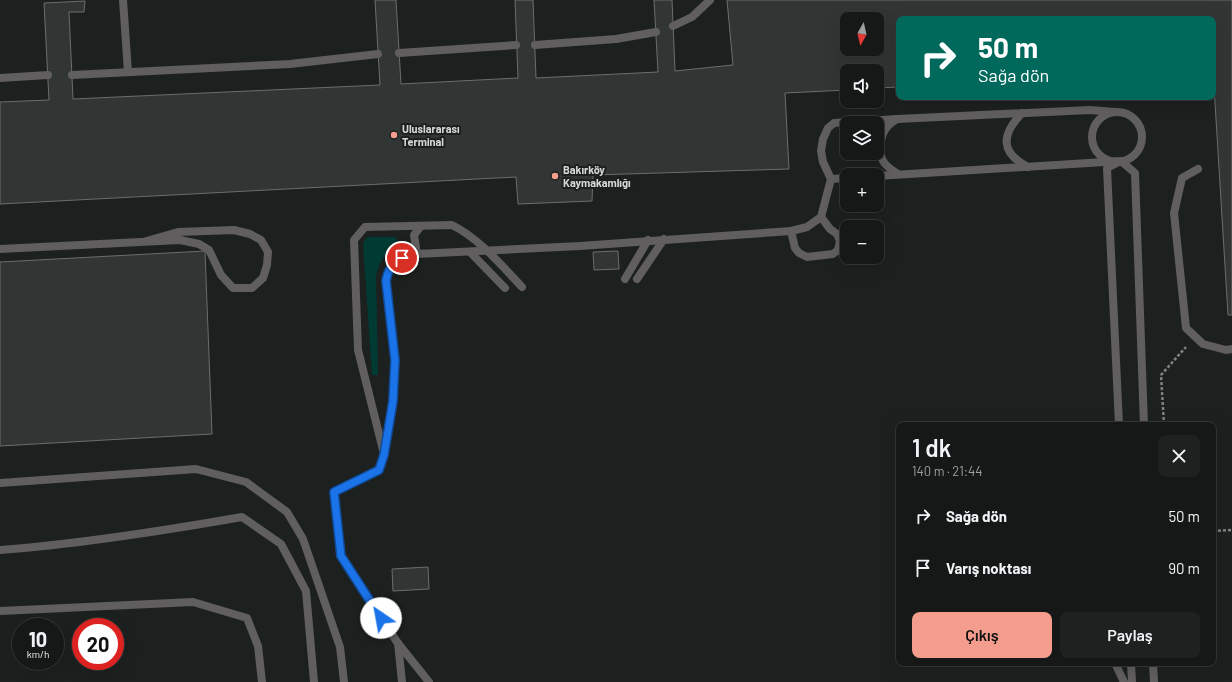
<!DOCTYPE html>
<html lang="tr">
<head>
<meta charset="utf-8">
<style>
  body { margin:0; font-family:Barlow,sans-serif; background:#1e2120; color:#f1f3f6; height:100vh; display:flex; flex-direction:column; font-size:15px; white-space:nowrap }
  * { box-sizing:border-box; margin:0 }
  p { font-size:13px; color:#9da0a1 }
  .icon { flex:none; width:22px; height:22px; fill:none; stroke:currentColor; stroke-width:2; stroke-linecap:round; stroke-linejoin:round }
  .map { position:relative; flex:1; overflow:hidden }
  .panel { position:absolute; left:896px; top:422px; width:320px; height:244px; display:flex; flex-direction:column; background:#151817; border-radius:8px; box-shadow:0 4px 16px #0002,0 0 0 1px #343736 }
  .panel>* { flex:none }
  .hud { position:absolute; left:896px; top:16px; width:320px; height:84px; border-radius:8px; box-shadow:0 4px 16px #0002,0 0 0 1px #343736; background:#00695c; color:#fff; overflow:hidden }
  .needle { width:26px; rotate:188deg }
  .buttons { position:absolute; left:840px; top:12px; display:grid; gap:8px }
  .buttons a { display:grid; place-items:center; width:44px; height:44px; border-radius:8px; background:#151817; box-shadow:0 4px 16px #0002,0 0 0 1px #343736; font-size:20px }
  .speed { position:absolute; left:12px; top:618px; display:flex; gap:8px; font-size:20px; font-weight:700; text-align:center }
  .speed>* { display:grid; place-content:center; width:52px; height:52px; border-radius:50%; background:#151817; box-shadow:0 4px 16px #0002,0 0 0 1px #343736; line-height:1 }
  .speed small { font-size:10px; font-weight:400 }
  .speed .limit { border:6px solid #d22; background:#fff; color:#111 }
  .pin { position:absolute; display:grid; place-items:center; width:34px; height:34px; color:#fff; margin:-17px; border:2px solid #fff; border-radius:50%; box-shadow:0 1px 4px #0007 }
  .me { position:absolute; width:44px; margin:-22px; rotate:327deg; stroke-linejoin:round; filter:drop-shadow(0 0 3px #0008) }
  .turn { display:flex; align-items:center; gap:14px; height:84px; padding:0 16px; font-size:18px }
  .turn .icon { width:52px; height:52px; stroke-width:2.5 }
  .turn b { display:block; font-size:28px; line-height:34px }
  .round { display:grid; place-items:center; flex:none; width:42px; height:42px; border-radius:8px; background:#1e2120 }
  .head { display:flex; align-items:center; justify-content:space-between; height:68px; padding:0 16px }
  h1 { font-size:24px; font-weight:600; line-height:30px }
  .action { display:flex; gap:8px; margin-top:auto; padding:8px 16px }
  .action a { flex:1; height:46px; border-radius:8px; background:#f49d8d; color:#111; font-size:16px; font-weight:600; line-height:46px; text-align:center }
  .action a+a { background:#1e2120; color:#f1f3f6 }
  ul { padding:0; list-style:none }
  li { display:flex; align-items:center; gap:12px; height:52px; padding:0 16px }
  li div { flex:1 }
  li b { display:block; font-size:15px }
  li em { font-style:normal }
  .map>svg:first-child { display:block }
</style>
</head>
<body>
<div class="map">
<svg width="1232" height="682" viewBox="0 0 1232 682">
  <rect width="100%" height="100%" fill="#1c201f"/>
  <path fill="#003b33" d="M 367,237 L 396,237 L 399,248 C 384,253 380,260 376,276 L 378,375 L 372,375 L 363,243 Z"/>
  <g fill="#313534" stroke="#6a6e6d" fill-rule="evenodd">
    <path d="M 375,0 L 396,0 L 401,84 L 518,78 L 515,0 L 533,0 L 536,78 L 658,72 L 654,0 L 672,0 L 675,71 L 733,65 L 727,0 L 1232,0 L 1232,315 L 1228,315 L 1213,70 L 1213,19 L 899,19 L 899,87 L 877,88 L 877,71 L 847,71 L 847,90 L 785,93 L 789,169 L 593,175 L 592,201 L 518,204 L 516,177 L 0,204 L 0,102 L 49,100 L 44,3 L 85,1 L 84,12 L 69,12 L 73,99 L 380,85 ZM 847,19 L 877,19 L 877,49 L 847,49 Z"/>
    <polygon points="205,251 212,434 0,446 0,262"/>
    <polygon points="618,251 619,269 594,270 593,252"/>
    <polygon points="428,567 429,589 393,591 392,569"/>
  </g>
  <g fill="none" stroke-linecap="round" stroke-linejoin="round">
    <g stroke="#808382" stroke-width="2.5" stroke-dasharray="3 2" stroke-linecap="butt">
      <polyline points="1164,425 1161,375 1186,347"/>
      <polyline points="1213,531 1232,530"/>
    </g>
    <g stroke="#605e5e" stroke-width="8">
      <polyline points="123,0 128,72"/>
      <polyline points="673,26 692,17 710,0"/>
      <polyline points="535,45 616,39 656,32"/>
      <polyline points="399,53 516,45"/>
      <polyline points="72,75 290,64 378,54"/>
      <polyline points="0,78 48,75"/>
      <circle cx="1117" cy="137" r="25"/>
      <path d="M 1022,113 C 1002,134 999,152 1028,167"/>
      <polyline points="1117,163 1107,168 1119,425"/>
      <polyline points="1198,169 1182,178 1174,213 1186,328 1203,344 1226,350 1232,349"/>
      <path d="M 898,174 C 893,171 885,166 882,159 C 878,149 881,132 889,125 C 891,123 894,121 897,119 L 1090,110 L 1115,112"/>
      <polyline points="877,176 1121,161 1135,173 1144,425"/>
      <polyline points="831,179 847,178"/>
      <polyline points="791,231 795,248 799,253 807,257 833,254 838,250 840,241 837,234 830,229 821,217"/>
      <polyline points="0,249 180,240 199,244 209,250 221,275 233,288 252,288 263,278 267,265 268,252 261,240 250,234 234,230 178,232 143,242"/>
      <polyline points="470,252 505,288"/>
      <polyline points="417,254 414,235 421,226"/>
      <polyline points="625,279 648,240"/>
      <polyline points="637,279 664,239"/>
      <path d="M 383,450 L 358,350 L 354,240 L 365,227 L 452,225 C 480,239 501,265 522,287"/>
      <polyline points="0,483 196,469 246,482 287,512 303,539 340,647 344,682"/>
      <path d="M 0,550 C 81,544 162,531 242,517 L 281,544 L 306,591 L 314,682"/>
      <polyline points="0,611 193,602 247,618 258,646 262,682"/>
      <polyline points="398,643 402,682"/>
      <polyline points="1115,663 1124,682"/>
      <polyline points="1131,663 1132,682"/>
      <polyline points="1153,663 1154,682"/>
      <path d="M 429,682 L 397,642 L 341,556 L 334,492 L 379,470 L 384,455 L 393,401 L 395,360 L 386,281 C 390,261 399,259 417,254 L 580,246 L 791,231 L 807,227 L 821,217 L 831,179 L 823,162 L 821,151 L 823,139 L 828,128 L 834,123 L 897,119"/>
    </g>
  </g>
  <g fill="none" stroke-linecap="round" stroke-linejoin="round">
    <defs>
      <path id="route" d="M 381,618 L 341,556 L 334,492 L 379,470 L 384,455 L 393,401 L 395,360 L 386,281 C 388,270 392,263 402,258"/>
    </defs>
    <use href="#route" stroke="#114b97" stroke-width="10"/>
    <use href="#route" stroke="#1a73e8" stroke-width="7"/>
  </g>
  <g fill="#f49d8d" stroke="#1c201f" stroke-width="1.5">
    <circle cx="394" cy="135" r="4"/>
    <circle cx="555" cy="176" r="4"/>
  </g>
  <g text-anchor="middle" stroke-width="4" stroke-linejoin="round" paint-order="stroke">
    <g font-size="11" font-weight="bold" fill="#d5d8d7" stroke="#1c201f" text-anchor="start">
      <text x="402" y="133">Uluslararası<tspan x="402" dy="13">Terminal</tspan></text>
      <text x="563" y="174">Bakırköy<tspan x="563" dy="13">Kaymakamlığı</tspan></text>
    </g>
  </g>
</svg>
<div class="buttons">
<a><svg class="needle" viewBox="-14 -14 28 28"><path d="M0-13l5 13h-10z" fill="#e53935"/><path d="M0 13l5-13h-10z" fill="#9da0a1"/></svg></a>
<a><svg class="icon" aria-label="sound" viewBox="0 0 24 24"><path d="M4 9h4l5-4v14l-5-4H4zM17 9q2 3 0 6"/></svg></a>
<a><svg class="icon" aria-label="layers" viewBox="0 0 24 24"><path d="M12 4l9 5-9 5-9-5zM3 14l9 5 9-5"/></svg></a>
<a>+</a>
<a>−</a>
</div>
<div class="speed"><div>10<small>km/h</small></div><div class="limit">20</div></div>
<div class="pin" style="left:402px;top:258px;background:#d93025"><svg class="icon" aria-label="arrive" viewBox="0 0 24 24"><path d="M6 21V4h12l-3 4 3 4H6"/></svg></div>
<svg class="me" style="left:381px;top:618px" viewBox="-20 -20 40 40"><circle r="19" fill="#fff"/><path d="M0-13L10 11 0 6-10 11z" fill="#1a73e8"/></svg>
<div class="hud">
<div class="turn"><svg class="icon" aria-label="right" viewBox="0 0 24 24"><path d="M7 20v-9h11M14 6l5 5-5 5"/></svg><div><b>50 m</b>Sağa dön</div></div>
</div>
<section class="panel">
<div class="head"><div><h1>1 dk</h1><p>140 m · 21:44</p></div><a class="round"><svg class="icon" aria-label="close" viewBox="0 0 24 24"><path d="M6 6l12 12M18 6L6 18"/></svg></a></div>
<ul>
<li><svg class="icon" aria-label="right" viewBox="0 0 24 24"><path d="M7 20v-9h11M14 6l5 5-5 5"/></svg><div><b>Sağa dön</b></div><em>50 m</em></li>
<li><svg class="icon" aria-label="arrive" viewBox="0 0 24 24"><path d="M6 21V4h12l-3 4 3 4H6"/></svg><div><b>Varış noktası</b></div><em>90 m</em></li>
</ul>
<div class="action"><a>Çıkış</a><a>Paylaş</a></div>
</section>
</div>
</body>
</html>
